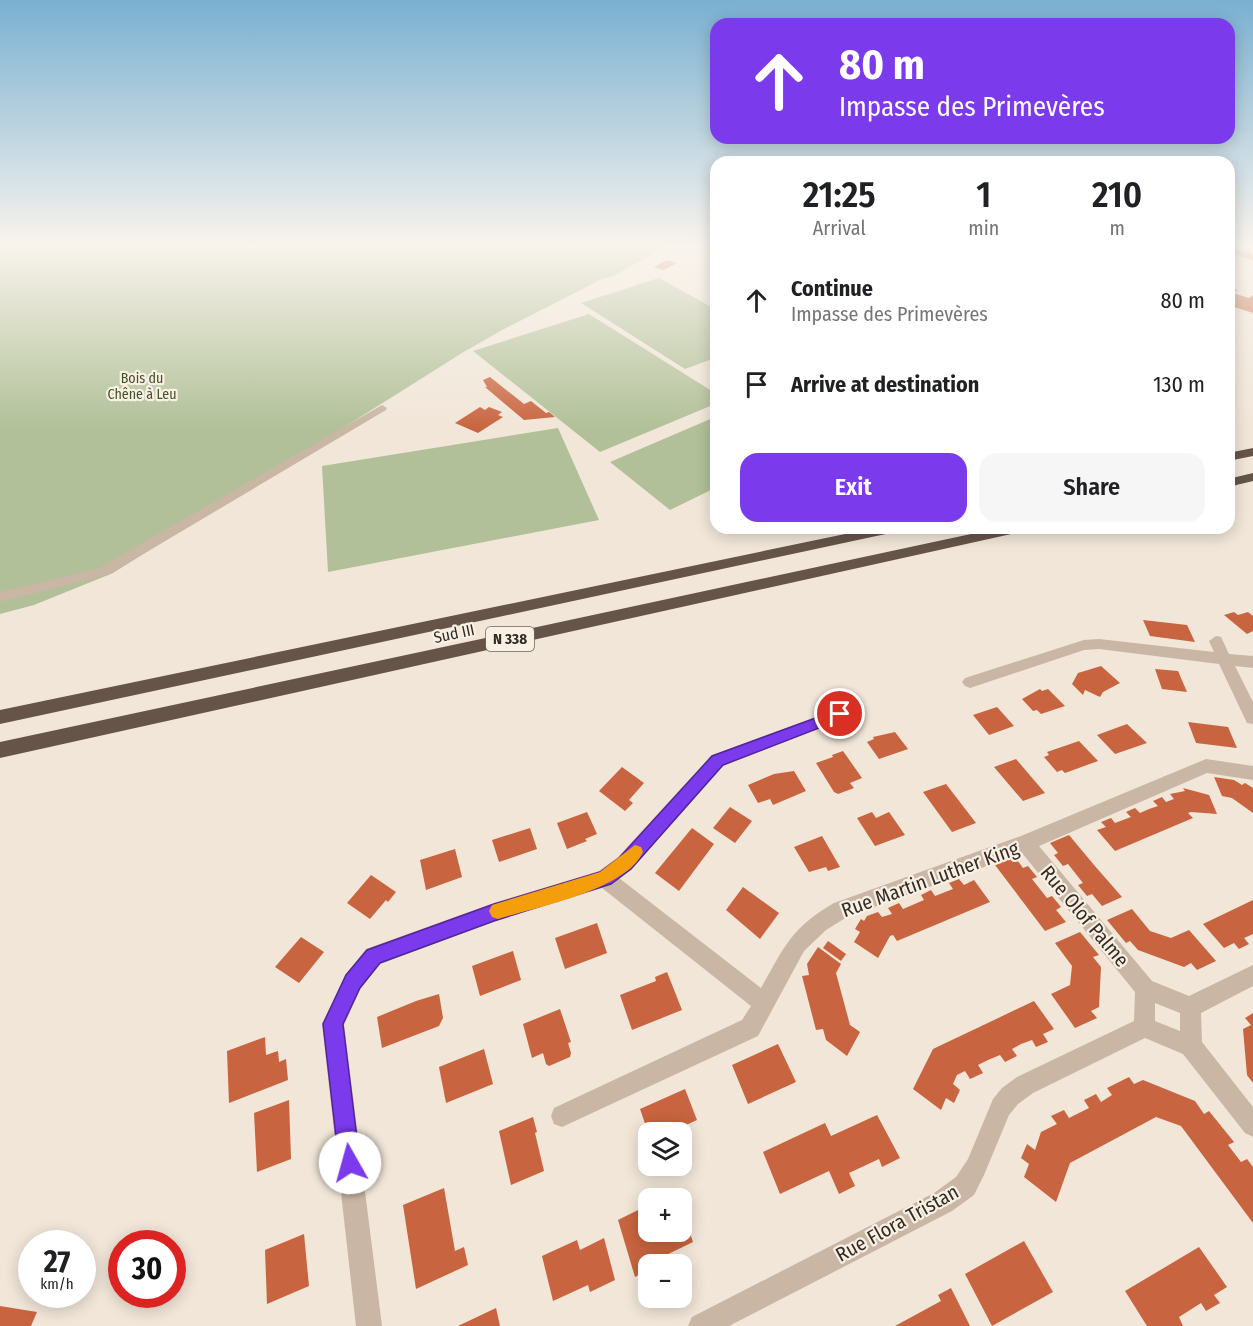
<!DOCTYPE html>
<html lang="en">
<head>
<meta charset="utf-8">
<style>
  body { margin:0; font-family:"Fira Sans Condensed",sans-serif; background:#f6f6f6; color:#202124; height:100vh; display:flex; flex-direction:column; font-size:22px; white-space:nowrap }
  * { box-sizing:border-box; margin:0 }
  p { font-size:20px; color:#757577 }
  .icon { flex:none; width:33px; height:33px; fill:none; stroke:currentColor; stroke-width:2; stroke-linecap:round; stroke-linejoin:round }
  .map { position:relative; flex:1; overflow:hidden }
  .details { position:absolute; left:710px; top:156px; width:525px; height:378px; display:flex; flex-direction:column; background:#fff; border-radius:18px; box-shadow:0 3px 15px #0003 }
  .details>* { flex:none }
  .banner { position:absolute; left:710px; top:18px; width:525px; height:126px; border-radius:18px; box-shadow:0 3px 15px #0003; background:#7c3aed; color:#fff; overflow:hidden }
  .fabs { position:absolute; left:638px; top:1122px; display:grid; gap:12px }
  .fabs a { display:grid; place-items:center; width:54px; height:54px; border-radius:12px; background:#fff; box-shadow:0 3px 15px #0003; font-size:30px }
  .speed { position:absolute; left:18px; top:1230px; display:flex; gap:12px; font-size:30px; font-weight:700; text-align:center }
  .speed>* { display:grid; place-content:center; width:78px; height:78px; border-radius:50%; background:#fff; box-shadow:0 3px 15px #0003; line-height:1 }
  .speed small { font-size:15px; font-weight:400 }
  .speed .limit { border:9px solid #d22; background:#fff; color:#111 }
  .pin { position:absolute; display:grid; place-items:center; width:51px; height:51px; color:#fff; margin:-26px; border:3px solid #fff; border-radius:50%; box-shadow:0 2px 6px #0007 }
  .me { position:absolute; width:66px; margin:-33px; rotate:353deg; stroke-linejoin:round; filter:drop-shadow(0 0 4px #0008) }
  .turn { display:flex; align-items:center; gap:21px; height:126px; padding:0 30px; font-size:27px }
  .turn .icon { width:78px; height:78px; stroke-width:2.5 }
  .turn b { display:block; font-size:42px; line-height:51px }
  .eta { display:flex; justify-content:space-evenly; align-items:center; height:102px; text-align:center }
  .eta b { font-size:36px; font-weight:600; line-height:42px }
  .action { display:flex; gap:12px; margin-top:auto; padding:12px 30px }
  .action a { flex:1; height:69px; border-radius:18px; background:#7c3aed; color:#fff; font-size:24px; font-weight:600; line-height:69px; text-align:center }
  .action a+a { background:#f6f6f6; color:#202124 }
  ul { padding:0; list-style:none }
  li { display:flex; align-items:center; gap:18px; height:84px; padding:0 30px }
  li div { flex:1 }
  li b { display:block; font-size:22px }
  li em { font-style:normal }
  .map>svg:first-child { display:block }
</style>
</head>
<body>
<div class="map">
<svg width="1253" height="1326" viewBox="0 0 1253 1326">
  <rect width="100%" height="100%" fill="#f1e6d8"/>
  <g fill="#b1c098">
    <polygon points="0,244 670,244 612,277 602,279 504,329 462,353 113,573 34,605 0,614"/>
    <polygon points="659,278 715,309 715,358 685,369 581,303"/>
    <polygon points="589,314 715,393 715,404 600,452 473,351"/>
    <polygon points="715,417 715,488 670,510 610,462"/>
    <polygon points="558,428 599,520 328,572 322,466"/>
  </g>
  <g fill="#c8643f">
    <polygon points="1228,247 1253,254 1253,260 1228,253"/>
    <polygon points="667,260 677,263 663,270 654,267"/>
    <polygon points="1228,287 1238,290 1233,293 1249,298 1253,295 1253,313 1228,305"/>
    <polygon points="490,377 524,404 531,401 546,413 549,412 555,417 524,420 485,387 487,387 483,380"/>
    <polygon points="480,407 485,410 489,407 502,412 498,415 503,417 478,433 455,423"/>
    <polygon points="1234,612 1238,615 1248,612 1253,616 1253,631 1247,634 1224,615"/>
    <polygon points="1143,620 1187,625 1195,642 1150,636"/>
    <polygon points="1101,666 1120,683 1103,692 1100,697 1085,690 1083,695 1072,684 1078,673"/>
    <polygon points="1155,669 1178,671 1187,692 1162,689"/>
    <polygon points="1040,689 1042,691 1048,689 1065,706 1041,714 1037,710 1033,711 1022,699"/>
    <polygon points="997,707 1014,726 989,735 973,715"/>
    <polygon points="1188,722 1228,727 1237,748 1196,743"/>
    <polygon points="1127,724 1147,743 1115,754 1097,735"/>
    <polygon points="895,732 908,749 879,759 867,742 874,739 873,737"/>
    <polygon points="1079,741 1098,761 1065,773 1062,770 1057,772 1044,757 1049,755 1047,752"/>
    <polygon points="843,751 862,778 850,783 854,788 838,794 834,792 816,763 833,757 832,755"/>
    <polygon points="1016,759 1045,793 1023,801 994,767"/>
    <polygon points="622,767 644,783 629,800 633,803 625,811 599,791"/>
    <polygon points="794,771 806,791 773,805 770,799 758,803 748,785 774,774"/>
    <polygon points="1214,777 1234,780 1242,785 1245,783 1253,788 1253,813 1232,798 1222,796"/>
    <polygon points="946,784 976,823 952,832 923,792"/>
    <polygon points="1183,788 1209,795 1217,814 1191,812 1188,813 1193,818 1115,851 1097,830 1106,827 1101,822 1111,818 1115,823 1131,817 1126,812 1135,808 1140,813 1149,809 1158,806 1153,801 1162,797 1166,802 1174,799 1170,794 1185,791"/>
    <polygon points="730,807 752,821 735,843 713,828"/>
    <polygon points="587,812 597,834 585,839 587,841 567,849 557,823"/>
    <polygon points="872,812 876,818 889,812 905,835 875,846 857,818"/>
    <polygon points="530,828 537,849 499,862 492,840"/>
    <polygon points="692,828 714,844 679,891 655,873"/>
    <polygon points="1069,835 1094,865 1122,897 1102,906 1092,894 1087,896 1078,885 1083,883 1068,864 1063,866 1054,855 1058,853 1050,843"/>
    <polygon points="822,836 840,867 828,871 826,867 809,872 794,847"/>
    <polygon points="455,849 462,877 426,890 420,860"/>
    <polygon points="1015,857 1023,868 1028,866 1037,877 1032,879 1047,898 1052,896 1061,907 1056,910 1066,922 1045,931 995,865"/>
    <polygon points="371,875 396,892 388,902 386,900 370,919 347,903"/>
    <polygon points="959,879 964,885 974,880 990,902 897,941 893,935 890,936 878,958 854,942 860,932 855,929 861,919 864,921 867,916 878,912 882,917 892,914 888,908 899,903 903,909 924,900 921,895 931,890 935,896 953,889 949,883"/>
    <polygon points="743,887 779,913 760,939 726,910"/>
    <polygon points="1253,900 1253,934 1244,938 1249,944 1239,949 1234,943 1224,948 1203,924"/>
    <polygon points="1132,909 1150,931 1171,938 1189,930 1216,961 1197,970 1191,963 1184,967 1138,950 1130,941 1126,943 1107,920"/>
    <polygon points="597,923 607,953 565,969 555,938"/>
    <polygon points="1080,932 1099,955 1093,957 1101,967 1099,1007 1091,1011 1097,1018 1075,1028 1051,994 1070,985 1072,966 1055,943"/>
    <polygon points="301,937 324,952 299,983 275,967"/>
    <polygon points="828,941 846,954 841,961 823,948"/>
    <polygon points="818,947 841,964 836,973 850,1025 860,1032 847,1056 826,1040 823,1029 816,1030 802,976 809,975 807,964"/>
    <polygon points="513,951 521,980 480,996 472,966"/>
    <polygon points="667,972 682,1010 632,1030 620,995 656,981 655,977"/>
    <polygon points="439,994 443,1018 439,1026 382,1048 377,1017 416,1001"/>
    <polygon points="1034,1001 1054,1029 1043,1034 1048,1042 1036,1047 1032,1040 1021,1044 1012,1049 1017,1056 1005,1062 1000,1055 988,1060 978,1065 983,1073 970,1079 965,1071 957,1075 953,1084 960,1090 954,1103 946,1098 941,1110 913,1089 933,1049"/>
    <polygon points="560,1009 571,1042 568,1043 571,1053 570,1057 549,1066 546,1064 543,1053 532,1058 523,1024"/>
    <polygon points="1253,1013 1253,1083 1247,1075 1243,1029 1251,1025 1245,1018"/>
    <polygon points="265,1037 266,1055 278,1051 279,1062 286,1059 288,1080 229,1103 227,1051"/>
    <polygon points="778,1044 796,1082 748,1104 732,1065"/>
    <polygon points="484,1049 493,1084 446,1103 439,1067"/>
    <polygon points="1129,1077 1134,1084 1143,1080 1195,1101 1204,1114 1209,1111 1234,1142 1228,1145 1241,1162 1247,1159 1253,1167 1253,1223 1181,1126 1156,1117 1070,1163 1056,1202 1024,1177 1029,1164 1021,1158 1027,1144 1035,1150 1041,1132 1057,1124 1051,1116 1064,1110 1069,1118 1089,1108 1084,1100 1096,1094 1101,1102 1112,1095 1107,1088"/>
    <polygon points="685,1089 697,1120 671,1132 648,1132 640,1109"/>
    <polygon points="289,1100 291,1159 257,1172 254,1113"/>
    <polygon points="877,1115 900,1158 882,1167 879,1159 849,1173 855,1186 839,1194 829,1171 780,1194 763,1152 825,1123 831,1136"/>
    <polygon points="533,1117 537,1132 535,1133 544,1171 511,1185 499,1131"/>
    <polygon points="444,1188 455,1251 464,1247 468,1265 416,1289 403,1205"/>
    <polygon points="681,1207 693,1242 658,1259 660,1264 648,1264 648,1270 635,1277 618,1220 642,1208 643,1212 648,1210 648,1232 681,1232"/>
    <polygon points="304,1234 309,1286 267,1304 265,1250"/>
    <polygon points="604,1238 615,1280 590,1292 588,1285 553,1301 542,1256 577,1240 580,1250"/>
    <polygon points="1024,1241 1053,1292 992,1326 965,1274"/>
    <polygon points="1199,1247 1227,1287 1214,1295 1220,1303 1206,1311 1201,1303 1179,1317 1183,1326 1147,1326 1125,1291"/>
    <polygon points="951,1288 970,1326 895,1326 941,1301 938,1295"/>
    <polygon points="0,1306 37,1312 31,1326 0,1326"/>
    <polygon points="496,1308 500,1326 458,1326"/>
  </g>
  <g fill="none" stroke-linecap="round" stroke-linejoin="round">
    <g fill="#c9b6a4" fill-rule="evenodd">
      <polygon points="382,405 387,408 386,410 108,575 0,602 0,592 99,568"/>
      <polygon points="1216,636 1221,637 1229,654 1253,656 1253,668 1235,666 1253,702 1253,724 1247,723 1219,664 1099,649 1084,650 970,688 965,686 962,682 965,678 1084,640 1099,639 1214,652 1209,641"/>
      <path d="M 840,708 L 846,710 L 848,714 L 846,718 L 723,766 L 632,869 L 619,878 L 761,988 C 785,946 791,928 834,903 L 1021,836 L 1206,759 L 1253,766 L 1253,780 L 1207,773 L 1039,846 L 1152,981 L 1189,996 L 1253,965 L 1253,986 L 1201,1013 L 1202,1042 L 1253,1107 L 1253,1137 L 1245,1133 L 1183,1054 L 1145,1038 L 1033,1093 L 1018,1104 L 1009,1115 L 984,1175 L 974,1195 L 952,1211 L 729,1326 L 688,1326 L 692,1317 L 934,1193 L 956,1177 L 968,1159 L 993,1099 L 1002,1088 L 1017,1077 L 1134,1021 L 1135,992 L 1022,853 L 847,917 L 826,930 L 804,951 L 758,1036 L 562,1127 L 554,1124 L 551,1116 L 554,1108 L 742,1020 L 751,1006 L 602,888 L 494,921 L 380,964 L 360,989 L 344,1025 L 382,1326 L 356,1326 L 322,1024 L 346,975 L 366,949 L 494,903 L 599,871 L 618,857 L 711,756 ZM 1155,1003 L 1180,1013 L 1180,1031 L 1155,1021 Z"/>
    </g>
    <g fill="#665449" fill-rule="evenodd">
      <polygon points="1253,448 1253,456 1228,461 1228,453"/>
      <polygon points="1253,473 1253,481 1228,487 1228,479"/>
      <polygon points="874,528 902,528 895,532 0,724 0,710"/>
      <polygon points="999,528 1027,528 1020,532 0,758 0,742"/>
    </g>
  </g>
  <linearGradient id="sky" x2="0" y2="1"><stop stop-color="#7ab0d1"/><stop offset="0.57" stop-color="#f9f4ed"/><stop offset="1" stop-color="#f9f4ed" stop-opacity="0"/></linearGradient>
  <rect width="1253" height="430" fill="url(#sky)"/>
  <polygon fill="#7c3aed" stroke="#51269a" stroke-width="1.5" points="840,709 845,710 847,714 845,718 723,765 631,869 611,884 494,921 380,963 360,988 343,1024 360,1163 357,1171 350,1174 342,1171 339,1163 323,1024 346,975 367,950 494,904 600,872 619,858 712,756"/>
  <path fill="#f59e0b" d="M 635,845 L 641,847 L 643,852 C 626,890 537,907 498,919 L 492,917 L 489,911 L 492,905 L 600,872 Z"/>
  <g text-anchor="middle" stroke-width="4.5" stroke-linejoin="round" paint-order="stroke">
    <g font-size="14" fill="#425329" stroke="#f9f0e4">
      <text x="142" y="383">Bois du<tspan x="142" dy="16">Chêne à Leu</tspan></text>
    </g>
    <rect fill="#f9f0e4" stroke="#6f665f" stroke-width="1.5" x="486" y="627" width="48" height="24" rx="4.5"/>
    <g font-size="15" font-weight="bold" fill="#342b26">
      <text x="510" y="644">N 338</text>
    </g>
    <g font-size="16" fill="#342b26" stroke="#f9f0e4">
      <text transform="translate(454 633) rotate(-12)" y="6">Sud III</text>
    </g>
    <g font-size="20" fill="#342b26" stroke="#f9f0e4">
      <text transform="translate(930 879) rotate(-20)" y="7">Rue Martin Luther King</text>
      <text transform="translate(1085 916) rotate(50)" y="7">Rue Olof Palme</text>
      <text transform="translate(897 1223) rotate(-29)" y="7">Rue Flora Tristan</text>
    </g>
  </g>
</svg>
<div class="fabs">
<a><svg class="icon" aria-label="layers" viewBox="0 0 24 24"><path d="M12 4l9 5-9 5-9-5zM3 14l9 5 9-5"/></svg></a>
<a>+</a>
<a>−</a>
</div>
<div class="speed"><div>27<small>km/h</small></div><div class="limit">30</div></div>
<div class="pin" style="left:840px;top:714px;background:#d93025"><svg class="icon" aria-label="arrive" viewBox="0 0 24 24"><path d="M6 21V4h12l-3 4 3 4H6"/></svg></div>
<svg class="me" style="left:350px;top:1163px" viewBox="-20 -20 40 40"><circle r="19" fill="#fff"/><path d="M0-13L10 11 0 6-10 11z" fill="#7c3aed"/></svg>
<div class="banner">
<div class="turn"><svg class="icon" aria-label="ahead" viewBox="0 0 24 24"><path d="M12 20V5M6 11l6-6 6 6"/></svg><div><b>80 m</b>Impasse des Primevères</div></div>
</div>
<section class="details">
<div class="eta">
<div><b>21:25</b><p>Arrival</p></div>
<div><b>1</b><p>min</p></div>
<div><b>210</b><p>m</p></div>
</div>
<ul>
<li><svg class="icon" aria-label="ahead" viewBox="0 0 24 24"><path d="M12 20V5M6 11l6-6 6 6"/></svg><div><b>Continue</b><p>Impasse des Primevères</p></div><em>80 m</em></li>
<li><svg class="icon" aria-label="arrive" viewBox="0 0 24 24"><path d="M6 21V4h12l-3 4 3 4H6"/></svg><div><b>Arrive at destination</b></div><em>130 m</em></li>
</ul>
<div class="action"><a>Exit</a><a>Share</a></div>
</section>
</div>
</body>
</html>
